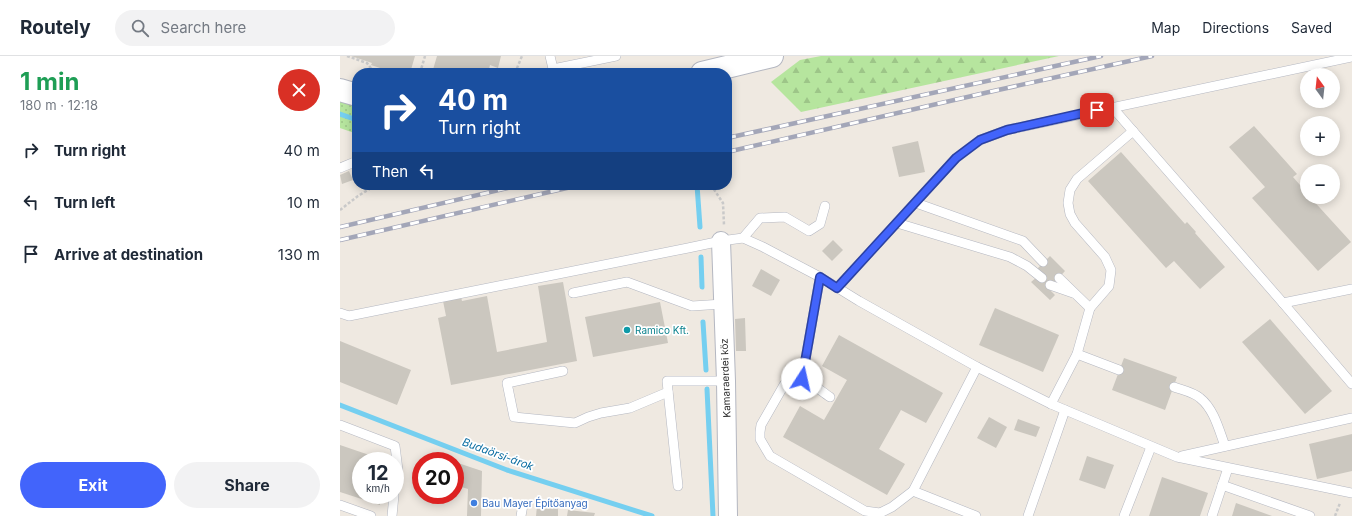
<!DOCTYPE html>
<html lang="en">
<head>
<meta charset="utf-8">
<style>
  body { margin:0; font-family:Inter,sans-serif; background:#f2f2f3; color:#1f2937; height:100vh; display:flex; flex-direction:column; font-size:15px; white-space:nowrap }
  * { box-sizing:border-box; margin:0 }
  p { font-size:13px; color:#747a83 }
  .icon { flex:none; width:22px; height:22px; fill:none; stroke:currentColor; stroke-width:2; stroke-linecap:round; stroke-linejoin:round }
  .map { position:relative; flex:1; overflow:hidden }
  .sheet { display:flex; flex-direction:column; background:#fff; width:340px }
  .sheet>* { flex:none }
  .banner { position:absolute; left:12px; top:12px; width:380px; height:122px; border-radius:16px; box-shadow:0 2px 10px #0003; background:#1a4fa0; color:#fff; overflow:hidden }
  .needle { width:26px; rotate:345deg }
  .buttons { position:absolute; left:960px; top:12px; display:grid; gap:8px }
  .buttons a { display:grid; place-items:center; width:40px; height:40px; border-radius:50%; background:#fff; box-shadow:0 2px 10px #0003; font-size:20px }
  .speed { position:absolute; left:12px; top:396px; display:flex; gap:8px; font-size:20px; font-weight:700; text-align:center }
  .speed>* { display:grid; place-content:center; width:52px; height:52px; border-radius:50%; background:#fff; box-shadow:0 2px 10px #0003; line-height:1 }
  .speed small { font-size:10px; font-weight:400 }
  .speed .limit { border:6px solid #d22; background:#fff; color:#111 }
  .pin { position:absolute; display:grid; place-items:center; width:34px; height:34px; color:#fff; margin:-17px; border-radius:8px; box-shadow:0 2px 6px #0006 }
  .me { position:absolute; width:44px; margin:-22px; rotate:10deg; stroke-linejoin:round; filter:drop-shadow(0 0 3px #0008) }
  .turn { display:flex; align-items:center; gap:14px; height:84px; padding:0 20px; font-size:18px }
  .turn .icon { width:52px; height:52px; stroke-width:2.5 }
  .turn b { display:block; font-size:28px; line-height:34px }
  .then { display:flex; align-items:center; height:38px; padding:0 20px; background:#0003; gap:8px; font-size:15px }
  .round { display:grid; place-items:center; flex:none; width:42px; height:42px; border-radius:21px; background:#f2f2f3 }
  .head { display:flex; align-items:center; justify-content:space-between; height:68px; padding:0 20px }
  h1 { font-size:24px; font-weight:700; line-height:30px; color:#1e9e55 }
  .primary-button { display:flex; gap:8px; margin-top:auto; padding:8px 20px }
  .primary-button a { flex:1; height:46px; border-radius:24px; background:#4264fb; color:#fff; font-size:16px; font-weight:700; line-height:46px; text-align:center }
  .primary-button a+a { background:#f2f2f3; color:#1f2937 }
  ul { padding:0; list-style:none }
  li { display:flex; align-items:center; gap:12px; height:52px; padding:0 20px }
  li div { flex:1 }
  li b { display:block; font-size:15px }
  li em { font-style:normal }
  header { display:flex; align-items:center; gap:24px; box-sizing:border-box; height:56px; padding:0 20px; background:#fff; border-bottom:1px solid #e0e1e3 }
  header strong { font-size:19px }
  nav { display:flex; gap:22px; margin-inline-start:auto; font-size:14px }
  .search { width:280px; height:36px; background:#f2f2f3; display:flex; align-items:center; gap:10px; box-sizing:border-box; padding:0 14px; border-radius:22px; color:#747a83; font-size:15px }
  main { display:flex; flex:1; min-height:0 }
  .map>svg:first-child { display:block }
</style>
</head>
<body>
<header>
<strong>Routely</strong>
<div class="search"><svg class="icon" aria-label="search" viewBox="0 0 24 24"><circle cx="10" cy="10" r="6"/><path d="M15 15l6 6"/></svg>Search here</div>
<nav><a>Map</a><a>Directions</a><a>Saved</a></nav>
</header>
<main>
<section class="sheet">
<div class="head"><div><h1>1 min</h1><p>180 m · 12:18</p></div><a class="round" style="background:#d93025;color:#fff"><svg class="icon" aria-label="close" viewBox="0 0 24 24"><path d="M6 6l12 12M18 6L6 18"/></svg></a></div>
<ul>
<li><svg class="icon" aria-label="right" viewBox="0 0 24 24"><path d="M7 20v-9h11M14 6l5 5-5 5"/></svg><div><b>Turn right</b></div><em>40 m</em></li>
<li><svg class="icon" aria-label="left" viewBox="0 0 24 24"><path d="M17 20v-9H6M10 6l-5 5 5 5"/></svg><div><b>Turn left</b></div><em>10 m</em></li>
<li><svg class="icon" aria-label="arrive" viewBox="0 0 24 24"><path d="M6 21V4h12l-3 4 3 4H6"/></svg><div><b>Arrive at destination</b></div><em>130 m</em></li>
</ul>
<div class="primary-button"><a>Exit</a><a>Share</a></div>
</section>
<div class="map">
<svg width="1012" height="460" viewBox="0 0 1012 460">
  <defs>
    <pattern id="grass-dots" width="8" height="8" patternUnits="userSpaceOnUse"><rect width="8" height="8" fill="#b6e59e"/><path d="M2 2h.1M6 6h.1" fill="none" stroke="#9dc588" stroke-width="1.8" stroke-linecap="round"/></pattern>
    <pattern id="forest-firs" width="22" height="20" patternUnits="userSpaceOnUse"><rect width="22" height="20" fill="#b6e59e"/><path d="M5 1l3.5 6h-7zM16 11l3.5 6h-7z" fill="#9dc588"/></pattern>
  </defs>
  <rect width="100%" height="100%" fill="#efe9e1"/>
  <polygon fill="url(#grass-dots)" points="0,45 17,50 17,78 0,72"/>
  <polygon fill="url(#forest-firs)" points="481,0 719,0 461,56 431,26 460,4"/>
  <g fill="none" stroke-linecap="round" stroke-linejoin="round">
    <g stroke="#75cff0" stroke-width="5">
      <polyline points="0,58 17,64"/>
      <polyline points="357,129 360,171"/>
      <polyline points="361,201 362,231"/>
      <polyline points="363,266 366,314"/>
      <polyline points="367,333 373,460"/>
      <polyline points="0,349 167,414 312,460"/>
    </g>
  </g>
  <g fill="#cbc7bf">
    <polygon points="11,0 75,0 70,17 55,17 31,9 32,7"/>
    <polygon points="97,0 161,0 158,12 150,9 148,17 124,17 116,15 116,17 92,17"/>
    <polygon points="914,70 957,118 953,121 967,137 967,141 970,141 1011,186 978,215 912,142 925,131 889,91"/>
    <polygon points="578,85 585,116 559,121 552,91"/>
    <polygon points="781,96 845,168 847,166 856,176 855,177 885,211 860,233 834,205 826,212 748,125"/>
    <polygon points="9,115 13,124 2,128 0,119"/>
    <polygon points="493,184 503,194 492,205 482,195"/>
    <polygon points="710,200 725,215 713,228 706,230 715,239 710,244 691,226 697,221 697,213"/>
    <polygon points="421,213 440,224 431,240 412,230"/>
    <polygon points="223,226 237,305 111,329 98,262 106,260 103,245 121,241 122,245 147,240 157,296 207,286 198,230"/>
    <polygon points="320,246 328,287 253,301 245,261"/>
    <polygon points="655,252 719,279 703,316 639,289"/>
    <polygon points="405,262 406,295 396,295 395,263"/>
    <polygon points="930,263 992,335 965,358 902,286"/>
    <polygon points="499,279 603,337 586,367 561,354 539,393 565,408 547,439 443,381 460,350 484,364 507,324 482,310"/>
    <polygon points="0,285 71,314 57,349 0,326"/>
    <polygon points="784,302 837,321 825,354 772,334"/>
    <polygon points="649,361 667,371 656,392 637,382"/>
    <polygon points="678,363 700,371 696,381 674,374"/>
    <polygon points="1012,378 1012,415 977,423 969,388"/>
    <polygon points="0,389 41,403 41,405 21,405 21,439 40,439 40,449 0,436"/>
    <polygon points="747,400 774,409 765,433 739,424"/>
    <polygon points="81,406 81,431 74,429"/>
    <polygon points="115,406 142,415 141,460 127,460 128,433 115,429"/>
    <polygon points="822,421 868,437 860,460 809,460"/>
    <polygon points="896,447 932,460 892,460"/>
    <polygon points="197,450 218,452 218,460 196,460"/>
    <polygon points="228,454 255,457 254,460 227,460"/>
  </g>
  <g fill="none" stroke-linecap="round" stroke-linejoin="round">
    <defs>
      <g id="lane">
        <polyline points="210,0 214,17"/>
        <polyline points="213,13 276,0"/>
        <polyline points="772,51 943,247 1012,328"/>
        <polyline points="0,112 17,105"/>
        <polyline points="576,147 683,185 703,206"/>
        <polyline points="557,167 670,201 687,210 702,222"/>
        <polyline points="403,182 420,162 445,161 469,175 480,168 485,150"/>
        <polyline points="710,229 733,237"/>
        <polyline points="497,232 616,102 640,84 667,74 1012,1"/>
        <polyline points="233,237 287,226 352,250 383,248"/>
        <polyline points="943,247 1012,233"/>
        <polyline points="750,252 769,230 771,214 765,201 735,167 730,158 728,147 730,134 737,123 793,75"/>
        <polyline points="0,257 9,260 348,192 381,185 403,182 423,191 480,221 519,245 637,311 711,348 837,401 1012,437"/>
        <polyline points="737,298 779,314"/>
        <polyline points="223,315 167,327 174,361 235,367 248,361 261,357 290,352 328,336"/>
        <polyline points="462,323 480,221"/>
        <path d="M 834,331 C 842,334 853,336 860,342 C 874,353 879,374 885,390"/>
        <path d="M 490,341 C 476,332 459,313 444,329 L 421,369 L 420,376 L 420,383 L 430,400 L 525,455 L 540,457 L 552,451 L 573,435 L 636,460"/>
        <polyline points="711,348 737,298 750,252 719,222"/>
        <polyline points="0,369 55,390 58,414 55,434"/>
        <polyline points="842,400 1012,362"/>
        <polyline points="882,429 970,460"/>
        <polyline points="338,430 327,325 386,325"/>
        <polyline points="573,435 637,311"/>
        <polyline points="0,449 31,460"/>
        <polyline points="52,460 54,439"/>
        <polyline points="181,460 183,449"/>
        <polyline points="688,460 725,354"/>
        <polyline points="784,460 811,391"/>
        <polyline points="872,460 888,412"/>
      </g>
      <polyline id="street" points="381,185 386,325 388,460"/>
      <g id="secondary">
        <polyline points="362,17 432,0"/>
        <polyline points="0,34 17,39"/>
      </g>
    </defs>
    <use href="#lane" stroke="#b4b7c1" stroke-width="10"/>
    <use href="#street" stroke="#b4b7c1" stroke-width="20"/>
    <use href="#secondary" stroke="#b4b7c1" stroke-width="24"/>
    <g stroke="#c9c9c9" stroke-width="2.5" stroke-dasharray="3 2" stroke-linecap="butt">
      <polyline points="7,0 27,7 32,14 40,17"/>
      <polyline points="80,17 85,0"/>
      <polyline points="175,17 182,0"/>
      <polyline points="371,129 383,147 384,169"/>
      <polyline points="0,154 18,140 36,129"/>
      <polyline points="995,460 1000,447"/>
    </g>
    <use href="#lane" stroke="#fff" stroke-width="9"/>
    <use href="#street" stroke="#fff" stroke-width="18"/>
    <use href="#secondary" stroke="#fff" stroke-width="22"/>
    <defs>
      <g id="rail">
        <polyline points="387,82 761,0"/>
        <polyline points="387,96 658,34 812,0"/>
        <polyline points="0,171 181,129"/>
        <polyline points="0,184 240,129"/>
      </g>
    </defs>
    <use href="#rail" stroke="#a3a6b8" stroke-width="4.5"/>
    <use href="#rail" stroke="#fff" stroke-width="3" stroke-dasharray="9" stroke-linecap="butt"/>
  </g>
  <g fill="none" stroke-linecap="round" stroke-linejoin="round">
    <defs>
      <polyline id="route" points="462,323 480,221 497,232 616,102 640,84 667,74 757,54"/>
    </defs>
    <use href="#route" stroke="#2b41a3" stroke-width="10"/>
    <use href="#route" stroke="#4264fb" stroke-width="7"/>
  </g>
  <circle fill="#0f9aa8" stroke="#fff" stroke-width="1.5" cx="287" cy="274" r="4"/>
  <circle fill="#3f7fe0" stroke="#fff" stroke-width="1.5" cx="134" cy="447" r="4"/>
  <g text-anchor="middle" stroke-width="3.5" stroke-linejoin="round" paint-order="stroke">
    <g font-size="10" fill="#0d838f" stroke="#fff" text-anchor="start">
      <text x="295" y="278">Ramico Kft.</text>
    </g>
    <g font-size="10" fill="#2e2e2e" stroke="#fff">
      <text transform="translate(385 322) rotate(-92)" y="4">Kamaraerdei köz</text>
    </g>
    <g font-size="10" fill="#366cbe" stroke="#fff" text-anchor="start">
      <text x="142" y="451">Bau Mayer Építőanyag</text>
    </g>
    <g font-size="11" font-style="italic" fill="#0d6fa3" stroke="#fff">
      <text transform="translate(158 398) rotate(20)" y="4">Budaörsi-árok</text>
    </g>
  </g>
</svg>
<div class="buttons">
<a><svg class="needle" viewBox="-14 -14 28 28"><path d="M0-13l5 13h-10z" fill="#e53935"/><path d="M0 13l5-13h-10z" fill="#747a83"/></svg></a>
<a>+</a>
<a>−</a>
</div>
<div class="speed"><div>12<small>km/h</small></div><div class="limit">20</div></div>
<div class="pin" style="left:757px;top:54px;background:#d93025"><svg class="icon" aria-label="arrive" viewBox="0 0 24 24"><path d="M6 21V4h12l-3 4 3 4H6"/></svg></div>
<svg class="me" style="left:462px;top:323px" viewBox="-20 -20 40 40"><circle r="19" fill="#fff"/><path d="M0-13L10 11 0 6-10 11z" fill="#4264fb"/></svg>
<div class="banner">
<div class="turn"><svg class="icon" aria-label="right" viewBox="0 0 24 24"><path d="M7 20v-9h11M14 6l5 5-5 5"/></svg><div><b>40 m</b>Turn right</div></div>
<div class="then">Then<svg class="icon" aria-label="left" viewBox="0 0 24 24"><path d="M17 20v-9H6M10 6l-5 5 5 5"/></svg></div>
</div>
</div>
</main>
</body>
</html>
